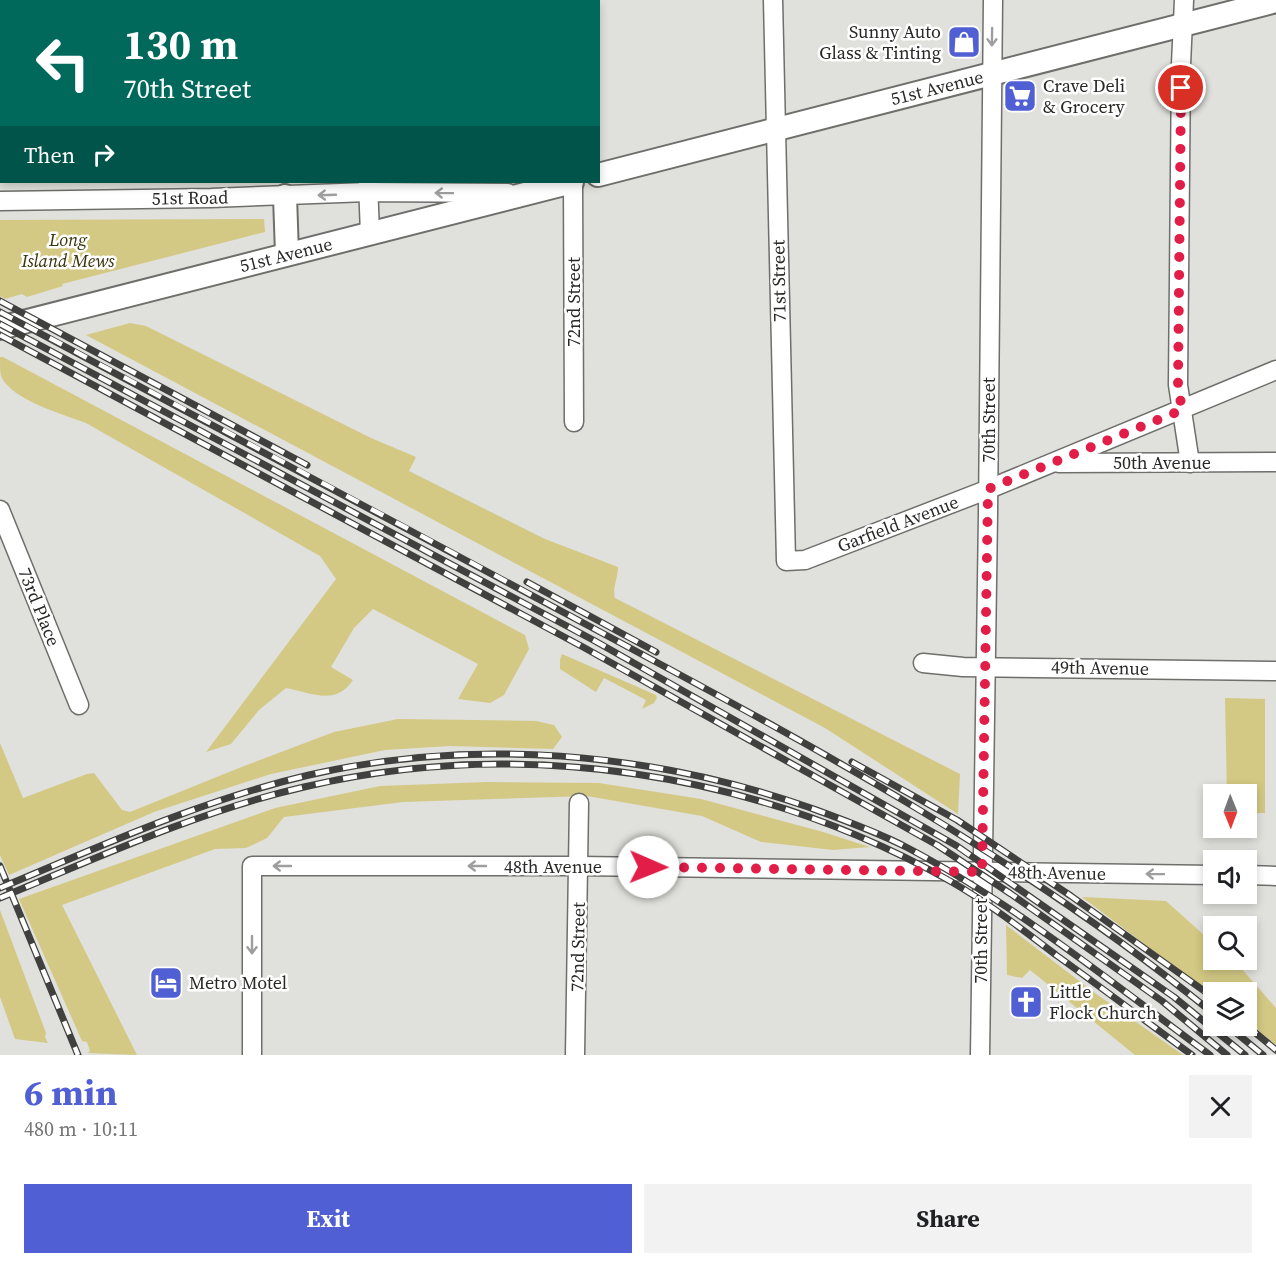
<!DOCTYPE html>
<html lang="en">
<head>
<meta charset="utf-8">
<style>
  body { margin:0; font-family:"Source Serif 4",serif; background:#f2f2f2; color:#202124; height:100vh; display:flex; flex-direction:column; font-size:22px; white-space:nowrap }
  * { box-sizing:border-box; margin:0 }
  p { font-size:20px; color:#757577 }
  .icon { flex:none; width:33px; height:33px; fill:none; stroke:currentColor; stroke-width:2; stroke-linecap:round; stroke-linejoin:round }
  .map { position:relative; height:1055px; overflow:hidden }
  .details { display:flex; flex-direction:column; background:#fff; flex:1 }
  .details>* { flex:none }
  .top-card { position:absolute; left:0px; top:0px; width:600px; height:183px; box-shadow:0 3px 9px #0003; background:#00695c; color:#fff; overflow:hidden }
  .needle { width:39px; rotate:179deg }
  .fabs { position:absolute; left:1203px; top:784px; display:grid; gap:12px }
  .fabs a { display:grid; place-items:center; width:54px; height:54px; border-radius:0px; background:#fff; box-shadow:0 3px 9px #0003; font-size:30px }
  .pin { position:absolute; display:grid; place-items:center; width:51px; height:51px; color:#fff; margin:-26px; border:3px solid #fff; border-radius:50%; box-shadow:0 2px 6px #0007 }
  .me { position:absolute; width:66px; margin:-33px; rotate:91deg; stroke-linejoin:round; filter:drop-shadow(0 0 4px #0008) }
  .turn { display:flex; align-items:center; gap:21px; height:126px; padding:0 24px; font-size:27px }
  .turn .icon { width:78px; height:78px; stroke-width:2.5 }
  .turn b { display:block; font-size:42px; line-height:51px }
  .then { display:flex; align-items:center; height:57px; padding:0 24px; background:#0003; gap:12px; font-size:22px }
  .round { display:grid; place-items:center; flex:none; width:63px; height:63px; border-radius:0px; background:#f2f2f2 }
  .head { display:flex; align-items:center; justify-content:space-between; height:102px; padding:0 24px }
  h1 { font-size:36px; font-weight:700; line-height:45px; color:#505fd4 }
  .button { display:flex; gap:12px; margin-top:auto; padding:12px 24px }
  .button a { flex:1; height:69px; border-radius:0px; background:#505fd4; color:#fff; font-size:24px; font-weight:700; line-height:69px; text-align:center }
  .button a+a { background:#f2f2f2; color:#202124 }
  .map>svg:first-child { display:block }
</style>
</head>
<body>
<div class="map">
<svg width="1276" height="1055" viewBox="0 0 1276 1055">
  <rect width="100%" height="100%" fill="#e0e0dc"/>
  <g fill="#d3c984">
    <polygon points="264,219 265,232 62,284 63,286 27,297 22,294 5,299 0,296 0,220"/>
    <path d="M 130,323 L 146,326 L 371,438 L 416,457 L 409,471 L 545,539 L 618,567 C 618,579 612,587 615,598 L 960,774 L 958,814 L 825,728 L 86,335 Z"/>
    <path d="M 0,357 L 3,357 L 525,635 L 529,649 L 504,695 L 490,703 L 458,699 L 478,664 L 373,609 L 354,628 L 331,667 L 353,680 C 336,706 311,693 286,688 L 259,710 L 231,744 L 206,752 L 336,579 L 320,556 L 86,423 C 63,414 11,400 1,376 C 0,371 0,363 0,357 Z"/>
    <polygon points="562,654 656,695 657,698 654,703 642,709 646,700 604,678 596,692 560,669 560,660"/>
    <polygon points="1225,698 1265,699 1265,813 1247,813 1246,795 1227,795"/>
    <polygon points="398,719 536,721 554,725 562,737 553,749 450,746 385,750 271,774 154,812 9,875 0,855 0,743 23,798 87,774 94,773 122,810 130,812 239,768 334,732"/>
    <polygon points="487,782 599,783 701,799 823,832 870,847 833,850 761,842 702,816 587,796 403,802 284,817 267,838 246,848 215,849 62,905 137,1055 88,1053 90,1051 87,1042 82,1041 19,899 275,808 380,786"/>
    <polygon points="1082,897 1166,901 1213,943 1214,960 1234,960 1276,1008 1276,1045 1247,1021 1246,993 1214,993 1213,996"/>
    <polygon points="0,910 46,1033 45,1037 48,1043 15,1039 0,997"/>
    <polygon points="1006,925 1095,993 1183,1055 1135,1055 1030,970 1022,978 1007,975"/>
  </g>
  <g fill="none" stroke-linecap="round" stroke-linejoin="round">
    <defs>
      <g id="minor">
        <polyline points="365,0 365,2"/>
        <polyline points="572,0 572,2"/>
        <polyline points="773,0 786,561 805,560 989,489 1276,370"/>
        <polyline points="1184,0 1181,64 1178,385 1190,463"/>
        <polyline points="368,182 370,234"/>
        <polyline points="573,182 574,422"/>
        <polyline points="0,201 211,198 368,192 508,193"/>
        <polyline points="1059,463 1276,462"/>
        <polyline points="0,510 79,705"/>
        <polyline points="923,663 963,667 1276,671"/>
        <polyline points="1246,875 1276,876"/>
        <polyline points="252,1055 252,866 579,866 1214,875"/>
        <polyline points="575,1055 579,803"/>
        <polyline points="980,1055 988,514 993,0"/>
      </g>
      <g id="tertiary">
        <polyline points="598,175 1276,1"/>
        <polyline points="285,196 287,254"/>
        <polyline points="0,328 572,182"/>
      </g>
    </defs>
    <use href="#minor" stroke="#6e6e6b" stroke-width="21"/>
    <use href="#tertiary" stroke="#6e6e6b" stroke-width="26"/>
    <use href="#minor" stroke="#fff" stroke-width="18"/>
    <use href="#tertiary" stroke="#fff" stroke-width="22"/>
    <defs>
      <g id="rail">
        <polyline points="0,301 307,465"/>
        <path d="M 0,312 C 202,418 403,526 604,634 C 815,747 1028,862 1214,1014"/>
        <polyline points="0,324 595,641 957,846 1174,997 1245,1055"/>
        <polyline points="0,335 583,647 937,845 1011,894 1162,1001 1227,1055"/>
        <polyline points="527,582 656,652"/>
        <polyline points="852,762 957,820 1071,896 1214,998"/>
        <polyline points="0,866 78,1055"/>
        <path d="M 0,888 C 101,846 202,800 309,775 C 474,737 649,752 808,807 C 841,819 875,831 906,847 C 1015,904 1111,982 1210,1055"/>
        <path d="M 0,898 C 99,857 199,811 304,787 C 521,736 756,772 950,881 C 987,902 1022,929 1056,955 C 1102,988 1147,1022 1192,1055"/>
        <polyline points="1246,1025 1276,1050"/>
        <polyline points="1228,1026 1263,1055"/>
      </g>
    </defs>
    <use href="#rail" stroke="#40403f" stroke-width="7"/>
    <use href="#rail" stroke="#fff" stroke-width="4.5" stroke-dasharray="14" stroke-linecap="butt"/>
  </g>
  <defs><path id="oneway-shaft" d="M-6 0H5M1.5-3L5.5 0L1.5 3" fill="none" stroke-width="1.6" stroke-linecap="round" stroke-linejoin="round" transform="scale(1.5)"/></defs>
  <g stroke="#9e9e9e">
    <use href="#oneway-shaft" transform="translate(992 37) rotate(91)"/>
    <use href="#oneway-shaft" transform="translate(444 193) rotate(-179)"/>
    <use href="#oneway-shaft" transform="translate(327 195) rotate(178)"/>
    <use href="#oneway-shaft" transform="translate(282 866) rotate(-180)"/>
    <use href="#oneway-shaft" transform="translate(477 866) rotate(-180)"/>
    <use href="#oneway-shaft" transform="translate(1155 874) rotate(-179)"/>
    <use href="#oneway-shaft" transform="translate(252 945) rotate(90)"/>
  </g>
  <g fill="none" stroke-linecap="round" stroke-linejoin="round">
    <polyline stroke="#e11d48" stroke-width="10" stroke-dasharray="0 18" points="648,867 982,872 988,489 1182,410 1178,385 1181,88"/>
  </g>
  <defs>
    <symbol id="shop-square" viewBox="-11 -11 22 22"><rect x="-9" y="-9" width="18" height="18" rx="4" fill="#505fd4" stroke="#fff"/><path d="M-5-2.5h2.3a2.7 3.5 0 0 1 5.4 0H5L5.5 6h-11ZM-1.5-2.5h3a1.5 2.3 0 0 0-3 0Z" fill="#fff"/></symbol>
    <symbol id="supermarket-square" viewBox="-11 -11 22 22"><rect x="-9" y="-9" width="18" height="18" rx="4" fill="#505fd4" stroke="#fff"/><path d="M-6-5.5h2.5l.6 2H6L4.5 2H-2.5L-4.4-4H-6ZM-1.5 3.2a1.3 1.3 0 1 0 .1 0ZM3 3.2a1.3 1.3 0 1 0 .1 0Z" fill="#fff"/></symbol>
    <symbol id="hotel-square" viewBox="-11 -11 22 22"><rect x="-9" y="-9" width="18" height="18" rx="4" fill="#505fd4" stroke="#fff"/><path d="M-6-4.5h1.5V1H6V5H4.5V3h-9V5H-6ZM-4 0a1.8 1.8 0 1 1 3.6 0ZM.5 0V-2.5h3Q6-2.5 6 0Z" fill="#fff"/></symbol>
    <symbol id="church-square" viewBox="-11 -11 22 22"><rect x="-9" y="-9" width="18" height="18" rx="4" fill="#505fd4" stroke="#fff"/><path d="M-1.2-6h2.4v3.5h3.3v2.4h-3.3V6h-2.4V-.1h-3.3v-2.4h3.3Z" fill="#fff"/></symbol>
  </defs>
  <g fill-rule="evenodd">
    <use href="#shop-square" x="945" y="23" width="38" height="38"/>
    <use href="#supermarket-square" x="1001" y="77" width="38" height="38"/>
    <use href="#hotel-square" x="147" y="964" width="38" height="38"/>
    <use href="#church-square" x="1007" y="983" width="38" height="38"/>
  </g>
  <g text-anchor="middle" stroke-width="5" stroke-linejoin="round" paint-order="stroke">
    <g font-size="18" fill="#282827" stroke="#fff" text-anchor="start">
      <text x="941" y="38" text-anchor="end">Sunny Auto<tspan x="941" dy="21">Glass &amp; Tinting</tspan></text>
      <text x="1043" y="92">Crave Deli<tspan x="1043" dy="21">&amp; Grocery</tspan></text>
      <text x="189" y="989">Metro Motel</text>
      <text x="1049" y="998">Little<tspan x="1049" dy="21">Flock Church</tspan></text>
    </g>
    <g font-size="18" fill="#282827" stroke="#fff">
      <text transform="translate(937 88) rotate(-14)" y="6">51st Avenue</text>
      <text transform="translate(190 198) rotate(-1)" y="6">51st Road</text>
      <text transform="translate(286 255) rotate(-14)" y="6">51st Avenue</text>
      <text transform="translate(779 281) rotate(-91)" y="6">71st Street</text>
      <text transform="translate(574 302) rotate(-90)" y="6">72nd Street</text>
      <text transform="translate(989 420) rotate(-90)" y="6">70th Street</text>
      <text x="1162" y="469">50th Avenue</text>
      <text transform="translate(898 524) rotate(-21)" y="6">Garfield Avenue</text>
      <text transform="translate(39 607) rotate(68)" y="6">73rd Place</text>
      <text transform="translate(1100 668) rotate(1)" y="6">49th Avenue</text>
      <text x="553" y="873">48th Avenue</text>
      <text transform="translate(1057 873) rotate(1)" y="6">48th Avenue</text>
      <text transform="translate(981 941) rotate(-90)" y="6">70th Street</text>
      <text transform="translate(578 947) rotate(-89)" y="6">72nd Street</text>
    </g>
    <g font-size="18" font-style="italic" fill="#39330a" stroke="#fff">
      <text x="68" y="246">Long<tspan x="68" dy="21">Island Mews</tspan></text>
    </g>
  </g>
</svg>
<div class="fabs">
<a><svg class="needle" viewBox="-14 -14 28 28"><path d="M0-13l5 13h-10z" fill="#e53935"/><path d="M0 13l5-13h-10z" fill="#757577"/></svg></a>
<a><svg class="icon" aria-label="sound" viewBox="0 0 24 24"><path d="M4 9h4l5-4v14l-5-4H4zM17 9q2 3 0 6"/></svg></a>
<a><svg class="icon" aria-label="search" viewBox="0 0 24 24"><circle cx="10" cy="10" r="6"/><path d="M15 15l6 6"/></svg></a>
<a><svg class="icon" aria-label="layers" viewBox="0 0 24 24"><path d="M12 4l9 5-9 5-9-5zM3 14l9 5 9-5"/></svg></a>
</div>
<div class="pin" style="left:1181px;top:88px;background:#d93025"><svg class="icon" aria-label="arrive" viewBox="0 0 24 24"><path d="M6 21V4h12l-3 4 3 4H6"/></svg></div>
<svg class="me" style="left:648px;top:867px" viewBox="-20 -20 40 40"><circle r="19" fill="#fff"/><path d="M0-13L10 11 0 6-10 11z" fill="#e11d48"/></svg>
<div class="top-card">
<div class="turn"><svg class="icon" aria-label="left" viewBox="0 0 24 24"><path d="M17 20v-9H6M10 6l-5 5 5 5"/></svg><div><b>130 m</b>70th Street</div></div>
<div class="then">Then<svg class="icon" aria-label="right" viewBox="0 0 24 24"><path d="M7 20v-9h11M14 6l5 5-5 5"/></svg></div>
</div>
</div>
<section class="details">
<div class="head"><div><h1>6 min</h1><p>480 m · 10:11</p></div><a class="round"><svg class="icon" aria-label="close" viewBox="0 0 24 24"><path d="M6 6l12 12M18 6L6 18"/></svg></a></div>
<div class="button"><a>Exit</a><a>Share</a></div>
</section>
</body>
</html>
